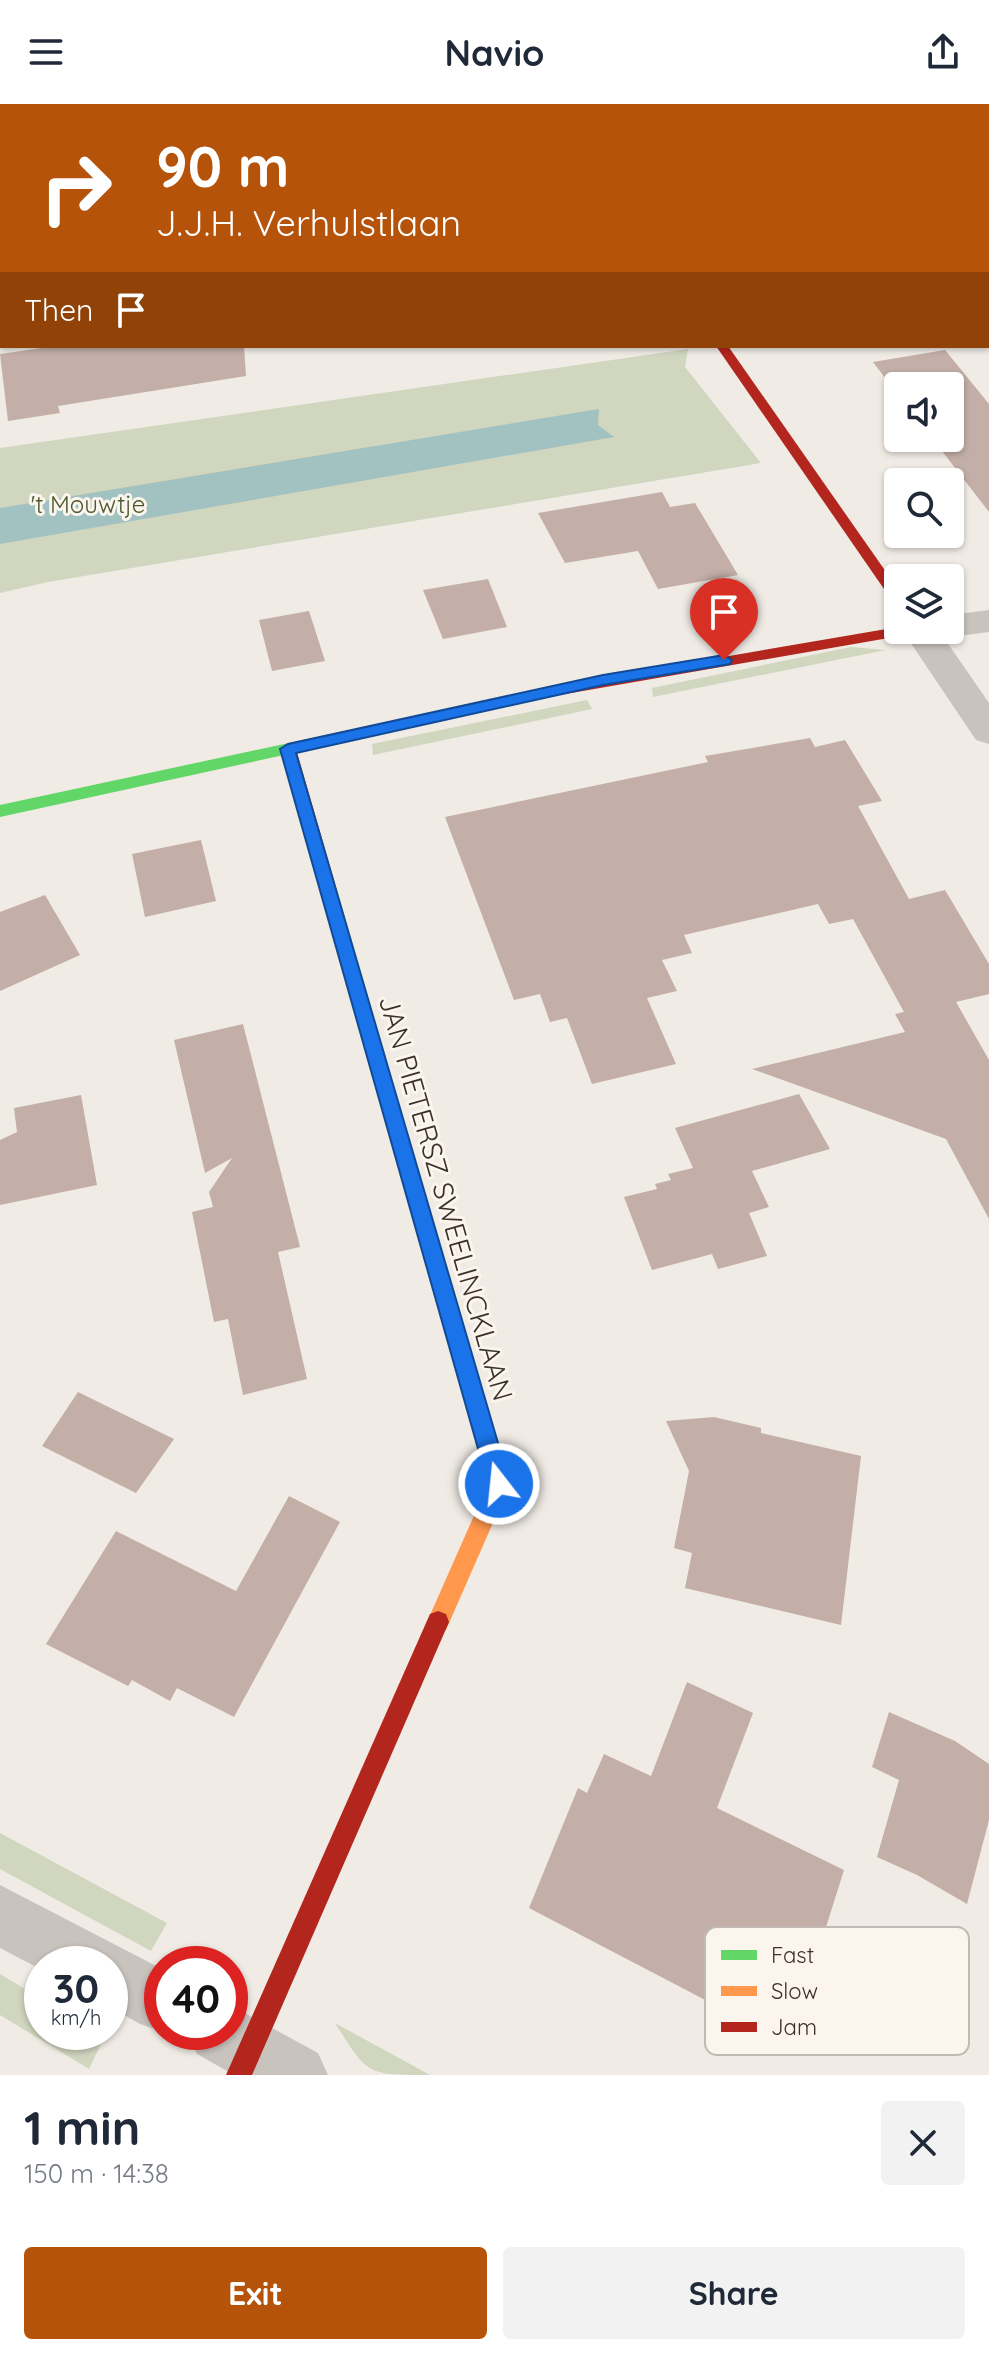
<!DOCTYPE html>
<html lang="en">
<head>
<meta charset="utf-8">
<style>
  body { margin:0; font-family:Quicksand,sans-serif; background:#f2f2f3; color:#1f2937; height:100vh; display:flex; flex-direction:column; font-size:30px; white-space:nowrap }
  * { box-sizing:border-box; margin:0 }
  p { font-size:26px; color:#747a83 }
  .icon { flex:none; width:44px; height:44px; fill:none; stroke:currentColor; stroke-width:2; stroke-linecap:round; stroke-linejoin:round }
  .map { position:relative; height:1971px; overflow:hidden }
  .sheet { display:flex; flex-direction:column; background:#fff; flex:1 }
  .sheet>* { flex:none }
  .banner { position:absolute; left:0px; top:0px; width:990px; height:244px; box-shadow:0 2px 6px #0004; background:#b45309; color:#fff; overflow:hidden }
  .fabs { position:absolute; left:884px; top:268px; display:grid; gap:16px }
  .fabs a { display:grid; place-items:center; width:80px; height:80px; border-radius:8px; background:#fff; box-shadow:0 2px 6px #0004; font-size:40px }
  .speed { position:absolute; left:24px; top:1842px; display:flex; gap:16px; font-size:40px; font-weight:700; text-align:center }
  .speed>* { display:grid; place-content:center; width:104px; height:104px; border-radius:50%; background:#fff; box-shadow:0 2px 6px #0004; line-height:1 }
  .speed small { font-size:20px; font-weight:400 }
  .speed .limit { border:12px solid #d22; background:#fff; color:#111 }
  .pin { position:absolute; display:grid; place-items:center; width:68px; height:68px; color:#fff; margin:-82px -34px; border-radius:50% 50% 50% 0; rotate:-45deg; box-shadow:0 0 8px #0007 }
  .pin .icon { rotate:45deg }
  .me { position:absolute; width:88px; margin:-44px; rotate:344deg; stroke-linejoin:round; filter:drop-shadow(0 0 6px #0008) }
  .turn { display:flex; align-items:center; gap:28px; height:168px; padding:0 24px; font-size:36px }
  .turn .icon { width:104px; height:104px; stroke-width:2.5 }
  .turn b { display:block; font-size:56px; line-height:68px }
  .then { display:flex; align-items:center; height:76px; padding:0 24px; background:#0003; gap:16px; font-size:30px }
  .round { display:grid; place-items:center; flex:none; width:84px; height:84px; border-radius:8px; background:#f2f2f3 }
  .headline { display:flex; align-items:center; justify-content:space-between; height:136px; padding:0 24px }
  h1 { font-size:48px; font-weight:700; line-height:60px }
  .cta { display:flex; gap:16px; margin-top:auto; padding:16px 24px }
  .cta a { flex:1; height:92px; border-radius:8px; background:#b45309; color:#fff; font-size:32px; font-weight:700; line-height:92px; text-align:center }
  .cta a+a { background:#f2f2f3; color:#1f2937 }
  header { display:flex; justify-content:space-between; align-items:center; height:104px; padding:0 24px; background:#fff; font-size:36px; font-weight:700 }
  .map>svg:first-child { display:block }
</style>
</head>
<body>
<header><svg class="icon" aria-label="menu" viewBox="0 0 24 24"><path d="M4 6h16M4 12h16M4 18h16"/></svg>Navio<svg class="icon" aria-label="share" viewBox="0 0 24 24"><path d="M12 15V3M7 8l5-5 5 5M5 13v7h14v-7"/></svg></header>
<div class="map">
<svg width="989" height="1971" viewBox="0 0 989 1971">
  <rect width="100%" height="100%" fill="#f0ebe5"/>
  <g fill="#d1d6bf">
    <polygon points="688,245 685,263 761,359 48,478 0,489 0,344"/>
    <polygon points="851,543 886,546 653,593 652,584"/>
    <polygon points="587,596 592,605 373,651 372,640"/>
    <polygon points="0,1729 167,1819 151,1847 0,1765"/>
    <polygon points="0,1870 42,1895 42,1928 100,1928 105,1931 89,1965 0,1911"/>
    <path d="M 335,1919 L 430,1971 C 366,1971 368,1971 335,1919 Z"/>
  </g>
  <polygon fill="#a1c2c1" points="599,305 598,321 614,333 0,440 0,404"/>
  <g fill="#c3afa7">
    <polygon points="56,242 244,242 246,272 58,302 60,309 8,317 0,250"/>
    <polygon points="945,246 989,300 989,408 932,334 950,334 950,282 898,282 898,291 873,258"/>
    <polygon points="662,388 670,403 695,399 738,471 658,485 638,447 565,459 538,409"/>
    <polygon points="488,475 507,523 443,535 423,486"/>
    <polygon points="309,507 325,557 272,567 259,516"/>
    <polygon points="810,634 815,643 845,636 882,697 858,702 909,795 945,786 989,860 989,890 956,898 989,956 989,1115 946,1035 752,965 905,928 895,910 904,908 853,815 829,820 818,800 684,831 692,849 662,856 677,887 647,894 676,960 592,980 567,914 550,918 540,890 514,896 445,713 708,658 705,652"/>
    <polygon points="201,736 216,797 145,813 132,750"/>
    <polygon points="45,791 80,851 0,887 0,808"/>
    <polygon points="243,920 300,1143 278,1148 307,1275 243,1291 228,1215 214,1218 192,1108 213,1103 209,1088 232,1054 205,1069 174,936"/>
    <polygon points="799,990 830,1045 752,1067 769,1103 749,1109 767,1152 718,1165 712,1150 652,1166 624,1093 657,1085 655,1080 671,1076 668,1070 693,1064 675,1024"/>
    <polygon points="81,991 97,1081 0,1101 0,1036 17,1028 14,1004"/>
    <polygon points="78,1288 174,1335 136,1389 42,1342"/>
    <polygon points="714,1313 761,1324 761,1329 861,1352 841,1521 685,1484 692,1449 674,1444 689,1367 666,1317"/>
    <polygon points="289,1392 340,1418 234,1613 177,1584 170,1597 132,1576 128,1582 46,1540 116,1427 236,1487"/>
    <polygon points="687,1578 753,1609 717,1704 844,1766 815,1858 784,1842 757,1923 529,1804 578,1684 587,1689 604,1650 651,1672"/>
    <polygon points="889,1608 955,1637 989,1660 989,1716 967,1800 917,1771 877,1753 899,1676 872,1663"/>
  </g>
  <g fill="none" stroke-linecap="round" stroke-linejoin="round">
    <g fill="#c9c3be" fill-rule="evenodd">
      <rect x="79" y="0" width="24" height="2"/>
      <rect x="0" y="194" width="2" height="18"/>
      <polygon points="989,506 989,528 950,533 942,531 989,599 989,640 976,636 902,526 950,526 950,511"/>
      <polygon points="0,1781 162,1865 164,1928 140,1920 110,1903 110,1860 42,1860 42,1866 0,1844"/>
      <polygon points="230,1901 318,1949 328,1971 234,1971 197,1950 188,1928 230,1928"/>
    </g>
    <g fill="#63d668" fill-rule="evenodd">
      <polygon points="554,582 561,587 559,591 0,713 0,701"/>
      <polygon points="336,805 344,811 435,1124 432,1130 425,1132 418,1130 415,1124 328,811"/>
    </g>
    <polygon fill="#ff974d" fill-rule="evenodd" points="425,1116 432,1118 435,1124 510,1380 446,1526 438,1529 430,1526 427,1518 488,1380 415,1124 418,1118"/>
    <g fill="#b3261e" fill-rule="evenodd">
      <polygon points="716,242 728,242 898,485 898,500 893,498"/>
      <polygon points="898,523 898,526 913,526 906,531 554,592 547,587 554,582"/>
      <polygon points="288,640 296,645 344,811 336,817 328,811 280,645"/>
      <polygon points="438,1507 446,1510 449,1518 252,1971 226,1971 430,1510"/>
    </g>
  </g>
  <polygon fill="#1a73e8" stroke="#114b97" stroke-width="2" points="724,551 732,556 730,560 603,581 296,649 510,1380 507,1387 499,1390 491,1387 488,1380 280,645 288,640 603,571"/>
  <g text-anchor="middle" stroke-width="6" stroke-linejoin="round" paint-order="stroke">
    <g font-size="24" fill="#4a5a2e" stroke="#fbf5ee">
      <text x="88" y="409">'t Mouwtje</text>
    </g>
    <g font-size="28" fill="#3b302b" stroke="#fbf5ee">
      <text transform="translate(446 1094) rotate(74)" y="10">JAN PIETERSZ SWEELINCKLAAN</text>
    </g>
  </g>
  <rect x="705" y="1823" width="264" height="128" rx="12" fill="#fbf5ee" stroke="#c1bab4" stroke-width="2"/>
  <rect x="721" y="1846" width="36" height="10" fill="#63d668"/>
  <rect x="721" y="1882" width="36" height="10" fill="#ff974d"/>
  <rect x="721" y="1918" width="36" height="10" fill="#b3261e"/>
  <g font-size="22" fill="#3b302b">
    <text x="771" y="1859">Fast</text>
    <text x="771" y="1895">Slow</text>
    <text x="771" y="1931">Jam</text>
  </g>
</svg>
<div class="fabs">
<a><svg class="icon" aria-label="sound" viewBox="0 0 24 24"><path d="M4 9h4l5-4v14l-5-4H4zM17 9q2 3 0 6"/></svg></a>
<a><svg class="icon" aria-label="search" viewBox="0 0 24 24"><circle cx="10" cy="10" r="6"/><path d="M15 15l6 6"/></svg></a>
<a><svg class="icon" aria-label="layers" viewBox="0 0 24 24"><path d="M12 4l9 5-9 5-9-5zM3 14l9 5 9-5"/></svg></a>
</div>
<div class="speed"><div>30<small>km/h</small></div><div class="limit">40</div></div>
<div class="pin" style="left:724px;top:556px;background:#d93025"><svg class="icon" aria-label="arrive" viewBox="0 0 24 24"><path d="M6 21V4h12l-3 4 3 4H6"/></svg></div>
<svg class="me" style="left:499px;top:1380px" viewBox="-20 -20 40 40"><circle r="17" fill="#1a73e8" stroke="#fff" stroke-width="3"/><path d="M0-11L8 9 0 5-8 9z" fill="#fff"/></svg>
<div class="banner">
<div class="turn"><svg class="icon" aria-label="right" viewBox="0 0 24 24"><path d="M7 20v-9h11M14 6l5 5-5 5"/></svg><div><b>90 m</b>J.J.H. Verhulstlaan</div></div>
<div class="then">Then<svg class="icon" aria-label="arrive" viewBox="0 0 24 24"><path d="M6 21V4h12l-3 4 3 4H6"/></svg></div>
</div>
</div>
<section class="sheet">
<div class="headline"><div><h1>1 min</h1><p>150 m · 14:38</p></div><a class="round"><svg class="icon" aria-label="close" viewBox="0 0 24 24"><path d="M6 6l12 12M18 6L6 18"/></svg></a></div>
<div class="cta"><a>Exit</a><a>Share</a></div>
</section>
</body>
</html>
